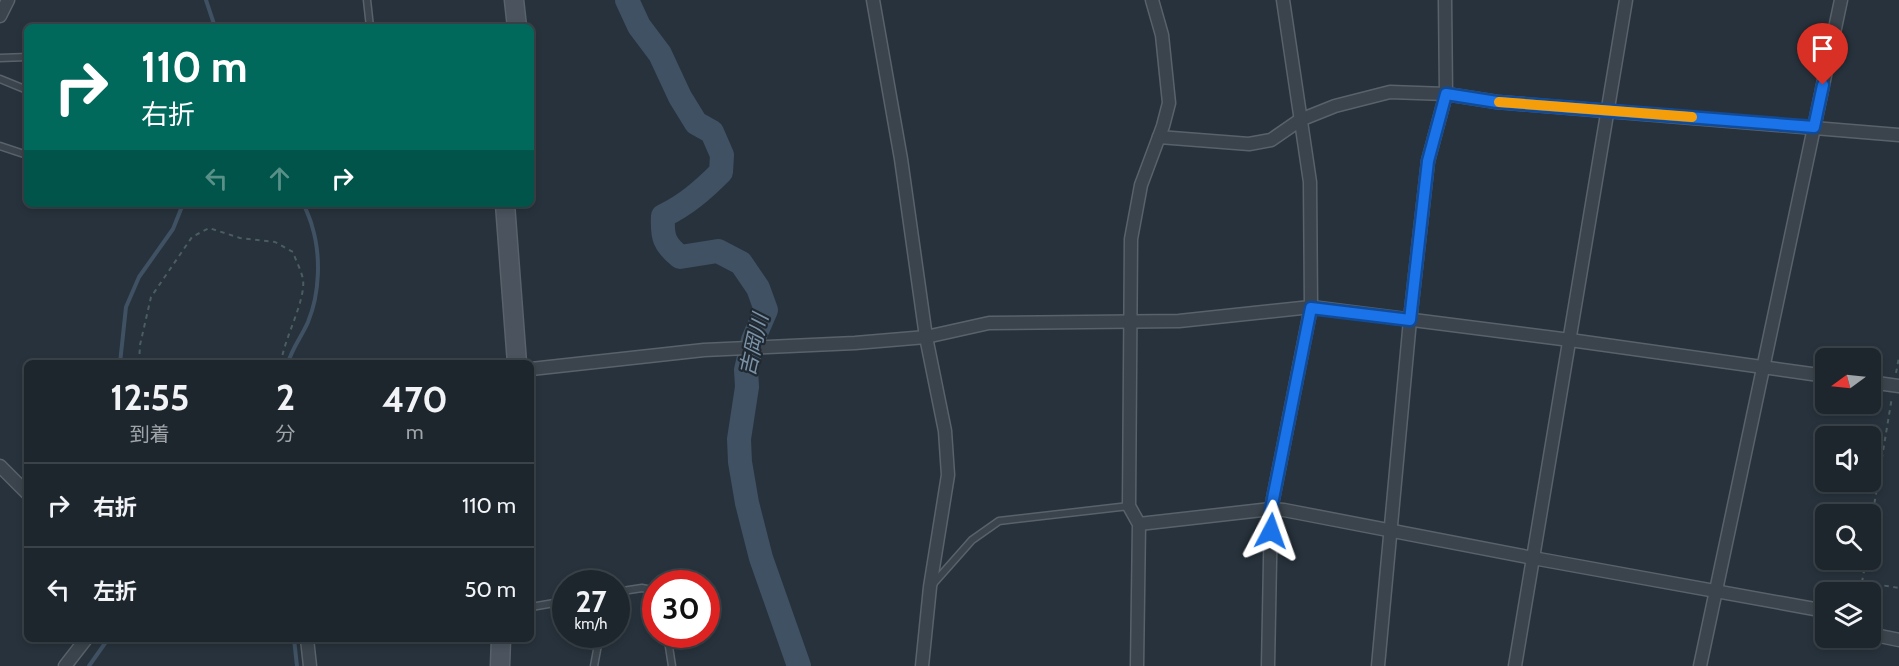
<!DOCTYPE html>
<html lang="ja">
<head>
<meta charset="utf-8">
<style>
  body { margin:0; font-family:Cabin,"Noto Sans JP",sans-serif; background:#252e35; color:#f1f3f6; height:100vh; display:flex; flex-direction:column; font-size:22px; white-space:nowrap }
  * { box-sizing:border-box; margin:0 }
  p { font-size:20px; color:#a0a5aa }
  .icon { flex:none; width:33px; height:33px; fill:none; stroke:currentColor; stroke-width:2; stroke-linecap:round; stroke-linejoin:round }
  .map { position:relative; flex:1; overflow:hidden }
  .panel { position:absolute; left:24px; top:360px; width:510px; height:282px; display:flex; flex-direction:column; background:#1d262d; border-radius:9px; box-shadow:0 3px 9px #0003,0 0 0 2px #3b4349 }
  .panel>* { flex:none }
  .banner { position:absolute; left:24px; top:24px; width:510px; height:183px; border-radius:9px; box-shadow:0 3px 9px #0003,0 0 0 2px #3b4349; background:#00695c; color:#fff; overflow:hidden }
  .needle { width:39px; rotate:255deg }
  .fabs { position:absolute; left:1815px; top:348px; display:grid; gap:12px }
  .fabs a { display:grid; place-items:center; width:66px; height:66px; border-radius:9px; background:#1d262d; box-shadow:0 3px 9px #0003,0 0 0 2px #3b4349; font-size:30px }
  .speed { position:absolute; left:552px; top:570px; display:flex; gap:12px; font-size:30px; font-weight:700; text-align:center }
  .speed>* { display:grid; place-content:center; width:78px; height:78px; border-radius:50%; background:#1d262d; box-shadow:0 3px 9px #0003,0 0 0 2px #3b4349; line-height:1 }
  .speed small { font-size:15px; font-weight:400 }
  .speed .limit { border:9px solid #d22; background:#fff; color:#111 }
  .pin { position:absolute; display:grid; place-items:center; width:51px; height:51px; color:#fff; margin:-62px -26px; border-radius:50% 50% 50% 0; rotate:-45deg; box-shadow:0 0 6px #0007 }
  .pin .icon { rotate:45deg }
  .me { position:absolute; width:66px; margin:-33px; rotate:4deg; stroke-linejoin:round; filter:drop-shadow(0 0 4px #0008) }
  .turn { display:flex; align-items:center; gap:21px; height:126px; padding:0 18px; font-size:27px }
  .turn .icon { width:78px; height:78px; stroke-width:2.5 }
  .turn b { display:block; font-size:42px; line-height:51px }
  .lanes { display:flex; align-items:center; height:57px; padding:0 18px; background:#0003; justify-content:center; gap:30px; direction:ltr }
  .lanes .off { opacity:.35 }
  .eta { display:flex; justify-content:space-evenly; align-items:center; height:102px; text-align:center }
  .eta b { font-size:36px; font-weight:800; line-height:42px }
  ul { padding:0; list-style:none }
  li { display:flex; align-items:center; gap:18px; height:84px; padding:0 18px; border-top:2px solid #3b4349 }
  li div { flex:1 }
  li b { display:block; font-size:22px }
  li em { font-style:normal }
  .map>svg:first-child { display:block }
</style>
</head>
<body>
<div class="map">
<svg width="1899" height="666" viewBox="0 0 1899 666">
  <rect width="100%" height="100%" fill="#27323c"/>
  <g fill="none" stroke-linecap="round" stroke-linejoin="round">
    <g stroke="#3f5162" stroke-width="4">
      <polyline points="206,0 215,27"/>
      <polyline points="120,363 126,307 139,277 173,229 183,204"/>
      <path d="M 288,363 C 292,348 302,336 308,322 C 320,293 321,255 312,226 C 310,218 306,211 304,204"/>
      <polyline points="294,639 297,666"/>
      <polyline points="89,666 108,639"/>
    </g>
    <path stroke="#3f5162" stroke-width="24" d="M 627,0 L 639,26 L 660,54 L 680,97 L 696,123 L 712,132 L 722,155 L 721,172 C 703,190 686,205 663,216 C 662,237 664,244 680,257 L 718,251 L 741,263 L 758,288 L 766,310 L 753,340 L 746,370 L 747,387 L 739,439 L 740,462 L 747,503 L 761,558 L 799,666"/>
    <defs>
      <g id="lane">
        <polyline points="367,0 370,27"/>
        <polyline points="0,58 27,57"/>
        <polyline points="0,79 27,90"/>
        <polyline points="0,146 27,155"/>
        <polyline points="933,584 972,540 999,521 1129,506"/>
        <polyline points="616,592 642,588 656,591"/>
        <polyline points="531,607 566,601"/>
        <polyline points="667,634 672,666"/>
        <polyline points="594,666 600,634"/>
      </g>
      <g id="street">
        <polyline points="873,0 901,159 926,337 945,431 948,475 930,587 922,666"/>
        <polyline points="0,16 8,0"/>
        <polyline points="1159,137 1249,144 1271,140 1300,120 1335,106 1390,92 1446,94 1497,102 1899,135"/>
        <polyline points="531,369 704,350 855,343 926,337 989,323 1179,321 1311,307 1570,340 1826,376"/>
        <polyline points="1870,382 1899,386"/>
        <polyline points="0,466 27,493"/>
        <polyline points="1139,524 1271,509 1284,510 1533,558 1820,610 1826,613"/>
        <polyline points="1870,634 1899,640"/>
        <polyline points="307,639 310,666"/>
        <polyline points="65,666 86,639"/>
        <polyline points="1137,666 1139,524 1129,506 1131,239 1141,185 1163,126 1169,103 1162,35 1152,0"/>
        <polyline points="1268,666 1271,509 1311,307 1310,182 1283,0"/>
        <polyline points="1378,666 1410,320 1428,161 1446,94 1445,0"/>
        <polyline points="1515,666 1626,0"/>
        <polyline points="1700,666 1841,0"/>
      </g>
      <g id="secondary">
        <polyline points="514,0 517,27"/>
        <polyline points="505,204 517,363"/>
        <polyline points="500,666 501,639"/>
      </g>
    </defs>
    <use href="#lane" stroke="#59626a" stroke-width="9"/>
    <use href="#street" stroke="#59626a" stroke-width="15"/>
    <use href="#secondary" stroke="#59626a" stroke-width="21"/>
    <g stroke="#4b5d5e" stroke-width="2" stroke-dasharray="4.5 4.5" stroke-linecap="butt">
      <path d="M 139,363 L 140,345 L 151,297 L 192,237 L 209,228 L 240,238 L 275,242 L 293,252 C 296,261 301,270 303,279 C 306,301 284,338 281,363"/>
      <polyline points="1896,373 1899,357"/>
      <polyline points="1870,530 1892,397"/>
      <polyline points="1866,560 1862,582 1899,588"/>
    </g>
    <use href="#lane" stroke="#3b444c" stroke-width="6"/>
    <use href="#street" stroke="#3b444c" stroke-width="12"/>
    <use href="#secondary" stroke="#4a535e" stroke-width="18"/>
  </g>
  <g fill="none" stroke-linecap="round" stroke-linejoin="round">
    <defs>
      <polyline id="route" points="1271,531 1271,509 1311,308 1410,320 1428,161 1446,94 1497,102 1814,127 1823,85"/>
    </defs>
    <use href="#route" stroke="#114b97" stroke-width="15"/>
    <use href="#route" stroke="#1a73e8" stroke-width="10"/>
    <polyline stroke="#f59e0b" stroke-width="10" points="1499,102 1692,117"/>
  </g>
  <g text-anchor="middle" stroke-width="4.5" stroke-linejoin="round" paint-order="stroke">
    <g font-size="21" font-style="italic" fill="#7b92a7" stroke="#202931">
      <text transform="translate(754 345) rotate(-77)" y="7">吉岡川</text>
    </g>
  </g>
</svg>
<div class="fabs">
<a><svg class="needle" viewBox="-14 -14 28 28"><path d="M0-13l5 13h-10z" fill="#e53935"/><path d="M0 13l5-13h-10z" fill="#a0a5aa"/></svg></a>
<a><svg class="icon" aria-label="sound" viewBox="0 0 24 24"><path d="M4 9h4l5-4v14l-5-4H4zM17 9q2 3 0 6"/></svg></a>
<a><svg class="icon" aria-label="search" viewBox="0 0 24 24"><circle cx="10" cy="10" r="6"/><path d="M15 15l6 6"/></svg></a>
<a><svg class="icon" aria-label="layers" viewBox="0 0 24 24"><path d="M12 4l9 5-9 5-9-5zM3 14l9 5 9-5"/></svg></a>
</div>
<div class="speed"><div>27<small>km/h</small></div><div class="limit">30</div></div>
<div class="pin" style="left:1823px;top:85px;background:#d93025"><svg class="icon" aria-label="arrive" viewBox="0 0 24 24"><path d="M6 21V4h12l-3 4 3 4H6"/></svg></div>
<svg class="me" style="left:1271px;top:531px" viewBox="-20 -20 40 40"><path d="M0-17L14 15 0 8-14 15z" fill="#1a73e8" stroke="#fff" stroke-width="4"/></svg>
<div class="banner">
<div class="turn"><svg class="icon" aria-label="right" viewBox="0 0 24 24"><path d="M7 20v-9h11M14 6l5 5-5 5"/></svg><div><b>110 m</b>右折</div></div>
<div class="lanes"><svg class="icon off" aria-label="left" viewBox="0 0 24 24"><path d="M17 20v-9H6M10 6l-5 5 5 5"/></svg><svg class="icon off" aria-label="ahead" viewBox="0 0 24 24"><path d="M12 20V5M6 11l6-6 6 6"/></svg><svg class="icon" aria-label="right" viewBox="0 0 24 24"><path d="M7 20v-9h11M14 6l5 5-5 5"/></svg></div>
</div>
<section class="panel">
<div class="eta">
<div><b>12:55</b><p>到着</p></div>
<div><b>2</b><p>分</p></div>
<div><b>470</b><p>m</p></div>
</div>
<ul>
<li><svg class="icon" aria-label="right" viewBox="0 0 24 24"><path d="M7 20v-9h11M14 6l5 5-5 5"/></svg><div><b>右折</b></div><em>110 m</em></li>
<li><svg class="icon" aria-label="left" viewBox="0 0 24 24"><path d="M17 20v-9H6M10 6l-5 5 5 5"/></svg><div><b>左折</b></div><em>50 m</em></li>
</ul>
</section>
</div>
</body>
</html>
